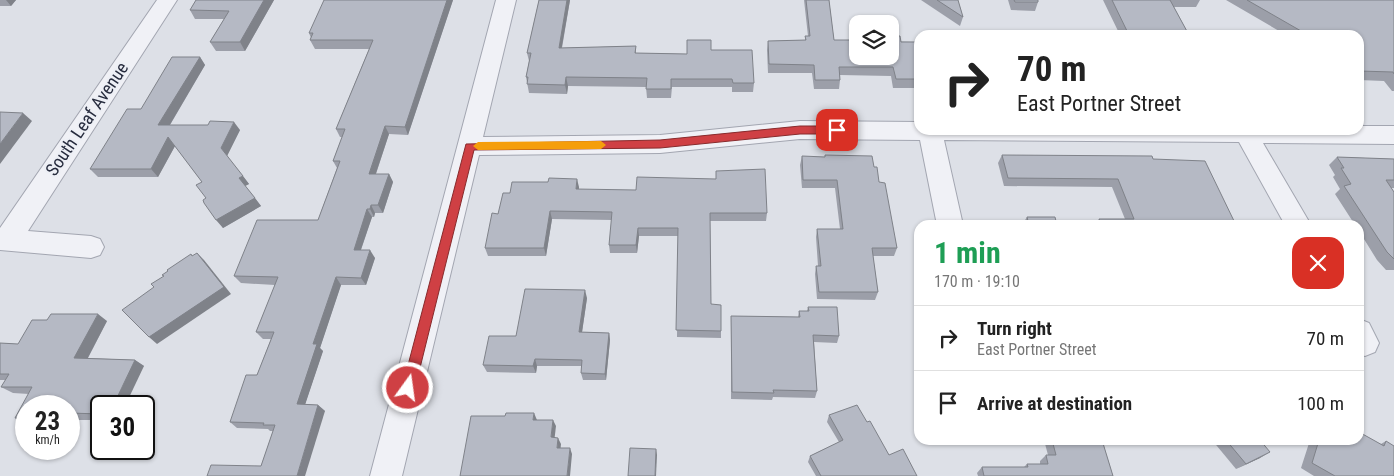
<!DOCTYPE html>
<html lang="en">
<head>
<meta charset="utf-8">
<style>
  body { margin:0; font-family:"Roboto Condensed",sans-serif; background:#f2f2f2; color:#222; height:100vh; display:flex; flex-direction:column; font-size:19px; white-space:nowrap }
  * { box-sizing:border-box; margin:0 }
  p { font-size:16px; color:#767676 }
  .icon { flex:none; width:28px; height:28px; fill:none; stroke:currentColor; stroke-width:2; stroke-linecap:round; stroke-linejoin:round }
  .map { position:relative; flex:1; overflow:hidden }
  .details { position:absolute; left:914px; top:220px; width:450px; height:225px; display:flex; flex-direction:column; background:#fff; border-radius:15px; box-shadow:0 1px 4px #0004 }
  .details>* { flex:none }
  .top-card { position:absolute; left:914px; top:30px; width:450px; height:105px; border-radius:15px; box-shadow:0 1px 4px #0004; background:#fff; color:#222; overflow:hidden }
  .buttons { position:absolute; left:849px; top:15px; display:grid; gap:10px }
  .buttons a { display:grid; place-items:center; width:50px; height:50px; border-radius:10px; background:#fff; box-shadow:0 1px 4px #0004; font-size:25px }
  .speed { position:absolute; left:15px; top:395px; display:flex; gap:10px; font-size:25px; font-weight:700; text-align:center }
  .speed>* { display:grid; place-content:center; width:65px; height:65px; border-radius:50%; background:#fff; box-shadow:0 1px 4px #0004; line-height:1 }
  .speed small { font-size:12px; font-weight:400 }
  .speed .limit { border:2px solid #111; border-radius:8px; background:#fff; color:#111 }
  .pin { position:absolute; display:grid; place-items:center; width:42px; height:42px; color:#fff; margin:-21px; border-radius:10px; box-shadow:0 2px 8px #0006 }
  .me { position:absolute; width:55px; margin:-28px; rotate:14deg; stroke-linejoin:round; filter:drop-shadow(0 0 4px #0008) }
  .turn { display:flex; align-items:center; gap:18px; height:105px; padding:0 20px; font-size:22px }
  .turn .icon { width:65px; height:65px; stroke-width:2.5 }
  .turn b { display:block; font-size:35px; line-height:42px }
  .round { display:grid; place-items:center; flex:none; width:52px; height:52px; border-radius:15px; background:#f2f2f2 }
  .summary { display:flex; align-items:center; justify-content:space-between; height:85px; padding:0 20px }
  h1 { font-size:30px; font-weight:700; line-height:38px; color:#1e9e55 }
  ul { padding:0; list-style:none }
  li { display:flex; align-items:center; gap:15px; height:65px; padding:0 20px; border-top:1px solid #e0e0e0 }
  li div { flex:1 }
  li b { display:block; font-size:19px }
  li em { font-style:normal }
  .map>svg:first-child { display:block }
</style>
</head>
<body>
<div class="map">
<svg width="1394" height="476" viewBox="0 0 1394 476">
  <rect width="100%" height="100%" fill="#dde0e7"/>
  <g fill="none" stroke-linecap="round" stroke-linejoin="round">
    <defs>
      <g id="minor">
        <polygon points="157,0 177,0 28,231 91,236 100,239 104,247 100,255 91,258 0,250 0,228"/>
        <polygon points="496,0 516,0 483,137 660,135 800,121 919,122 919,130 1359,130 1359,126 1394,126 1394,144 1263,143 1311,225 1285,225 1239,142 944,140 963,225 937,225 920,140 800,139 660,153 479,155 402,476 370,476"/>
        <polygon points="1359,319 1369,323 1379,343 1375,352 1365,356 1359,354"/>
      </g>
    </defs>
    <use href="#minor" stroke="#a3a6b1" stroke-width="2"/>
    <use href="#minor" fill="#f0f1f6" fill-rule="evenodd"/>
  </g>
  <g fill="#9c9fa9">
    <polygon points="0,0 16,0 11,6 0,6"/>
    <polygon points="196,0 274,0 245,51 216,51 210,42 224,19 195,19 190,10"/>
    <polygon points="453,0 408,135 389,134 376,174 389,174 393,182 383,213 375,213 374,217 372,217 361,250 375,258 366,285 341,285 320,348 323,351 305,404 318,405 325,411 261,466 273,431 270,431 268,429 237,428 230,422 257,375 271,339 263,339 256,332 275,285 241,283 234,276 318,220 337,168 333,161 342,137 340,137 336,129 369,49 315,49 310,40 311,38 309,33"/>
    <polygon points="539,0 570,0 562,48 636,46 636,53 687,54 711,50 754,83 753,92 732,92 732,87 672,87 671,98 647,98 646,87 568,86 567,94 529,93 526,77 529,61 527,53"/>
    <polygon points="804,0 829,0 834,40 919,42 918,88 893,88 891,76 840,75 840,80 839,89 814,89 812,73 768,73 767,50 768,41 805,40 805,36 808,36"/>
    <polygon points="921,0 958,0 963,17 960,26"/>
    <polygon points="1008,0 1038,0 1038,2 1035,11 1011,10"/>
    <polygon points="1103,0 1200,0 1196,7 1174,7 1189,35 1079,35 1080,33 1119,33"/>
    <polygon points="1226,0 1394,0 1394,91 1392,91 1384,81 1359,80 1359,35 1286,35"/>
    <polygon points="200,57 205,65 170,125 240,130 227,156 249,184 245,186 261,206 223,228 206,198 202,182 175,146 158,177 98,177 90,169 141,109"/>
    <polygon points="1002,155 1153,159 1235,223 1244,225 1095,225 1099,219 1125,219 1112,187 1004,186 998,163"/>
    <polygon points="802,156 874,167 897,248 894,256 873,256 878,292 875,300 817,299 815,274 816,266 818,266 816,237 817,229 840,229 835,188 802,188 800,165"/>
    <polygon points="1337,157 1394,159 1394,188 1391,188 1394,192 1394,270 1386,270 1377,260 1359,231 1359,225 1355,225 1335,194 1340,189 1333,177 1335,175 1329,165"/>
    <polygon points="579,187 579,189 767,213 766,221 710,221 711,304 721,331 721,338 677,337 678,236 639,236 637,253 610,253 609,245 612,220 552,219 546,256 488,256 485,248 498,214 510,193"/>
    <polygon points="1027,217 1057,225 1022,225"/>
    <polygon points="587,298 582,332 609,333 610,340 606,380 583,380 581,373 582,366 537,366 536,373 487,372 483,365 516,336"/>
    <polygon points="808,307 839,336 837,343 814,342 817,391 815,398 773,397 772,400 731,399 731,316 798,317 799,311 807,311"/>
    <polygon points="107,321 88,358 135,360 144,366 101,406 101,420 69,420 69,406 26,406 26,424 15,418 29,394 13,393 1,387 6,380 0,380 0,343 18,344"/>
    <polygon points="829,415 867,422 889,455 917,476 816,476 808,462 810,456 839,442 827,422"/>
    <polygon points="1044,440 1102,440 1113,476 978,476 977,473 982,467 1024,467 1027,464 1040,464 1040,461 1046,455 1048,455"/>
    <polygon points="1212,440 1260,440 1260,458 1236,469"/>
    <polygon points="1310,440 1359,440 1381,444 1386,441 1394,476 1314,476 1301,468"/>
  </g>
  <g fill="#7f8289">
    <polygon points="6,0 16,0 11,6"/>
    <polygon points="264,0 274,0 245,51 240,42"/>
    <polygon points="447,0 453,0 408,135 405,127"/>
    <polygon points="567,0 570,0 560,57 559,48"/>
    <polygon points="200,57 205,65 165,133 158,125"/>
    <polygon points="566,77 568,86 567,94 565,85"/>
    <polygon points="23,113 32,121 0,164 0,144"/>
    <polygon points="234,122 240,130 227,156 221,148"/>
    <polygon points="385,126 389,134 373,182 369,174"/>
    <polygon points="168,137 175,146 158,177 151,169"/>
    <polygon points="389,174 393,182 383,213 378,205"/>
    <polygon points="243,176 249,184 245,186 239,178"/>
    <polygon points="577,179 579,187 578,197 576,189"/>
    <polygon points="255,198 261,206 223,228 216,220"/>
    <polygon points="371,205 375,213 374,217 370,209"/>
    <polygon points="367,209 372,217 358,258 354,250"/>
    <polygon points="550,211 552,219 546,256 544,248"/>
    <polygon points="638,228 639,236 637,253 636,245"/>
    <polygon points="370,250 375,258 366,285 361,278"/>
    <polygon points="197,253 204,260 231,294 157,344 149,337"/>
    <polygon points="336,277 341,285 320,348 323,351 303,411 297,404 313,344"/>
    <polygon points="585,290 587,298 581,339 579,332"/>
    <polygon points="98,314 107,321 84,365 74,358"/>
    <polygon points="609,333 610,340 606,380 605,374"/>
    <polygon points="535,359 537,366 536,373 533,366"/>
    <polygon points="135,360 144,366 125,406 113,406"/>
    <polygon points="318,405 325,411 305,476 297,476"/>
    <polygon points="534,413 537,420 533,420"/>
    <polygon points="553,420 556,426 554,443 551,437"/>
    <polygon points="558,438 561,444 560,454 557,448"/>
    <polygon points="570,448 572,454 570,476 567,476"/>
    <polygon points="656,449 657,455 656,476 655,476"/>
    <polygon points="1270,452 1260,458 1236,469"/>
  </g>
  <g fill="#b5b9c4" stroke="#7f8289">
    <polygon points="196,0 264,0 240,42 210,42 229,11 190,10"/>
    <polygon points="324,0 447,0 405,127 385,126 369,174 389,174 378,205 371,205 370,209 367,209 354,250 370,250 361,278 336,277 313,344 317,344 297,404 318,405 297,476 207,476 211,465 261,466 275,425 263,425 264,423 230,422 246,375 257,375 274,332 256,332 278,277 234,276 257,220 318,220 340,161 333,161 345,129 336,129 373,40 310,40 313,33 309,33"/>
    <polygon points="539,0 567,0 559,48 636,46 635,53 687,54 687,40 711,40 711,50 752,50 754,83 733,83 732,79 671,79 671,89 646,89 647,78 566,77 565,85 527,84 528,77 526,77 531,53 527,53"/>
    <polygon points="806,0 829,0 834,40 858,40 858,56 890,56 890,36 900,36 901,42 919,42 919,79 896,79 893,67 839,67 840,80 815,80 814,65 769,64 768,41 806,40 805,36 810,36"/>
    <polygon points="937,0 958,0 963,17"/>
    <polygon points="1014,0 1038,0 1038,2 1015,2"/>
    <polygon points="1112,0 1170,0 1189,35 1081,35 1080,33 1128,33"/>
    <polygon points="1247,0 1394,0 1394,74 1393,72 1359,71 1359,35 1308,35"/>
    <polygon points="950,32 987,32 988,35 951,35"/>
    <polygon points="172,57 200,57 158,125 208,125 210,121 234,122 221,148 243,176 239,178 255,198 216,220 204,203 203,200 206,198 196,185 202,182 168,137 151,169 90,169 127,109 141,109"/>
    <polygon points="0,112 23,113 0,144"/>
    <polygon points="825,155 872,156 874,167 877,167 879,182 885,183 897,248 872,248 878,292 819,292 816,266 821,266 817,229 843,229 837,180 803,180 802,156 825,157"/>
    <polygon points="1002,155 1152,156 1153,159 1205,161 1235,223 1243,223 1244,225 1102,225 1099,219 1134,219 1118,179 1008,178"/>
    <polygon points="1337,157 1394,159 1394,180 1386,180 1394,192 1394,259 1387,252 1344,186 1351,184 1341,168 1344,168"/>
    <polygon points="765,169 767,213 710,213 711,304 721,305 721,331 676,330 678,228 638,228 636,245 609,245 612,212 550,211 544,248 485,248 492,213 498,214 503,193 510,193 512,182 548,182 549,178 577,179 576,189 636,190 637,177 716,179 716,171"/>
    <polygon points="1027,217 1055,217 1057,225 1029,225"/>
    <polygon points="197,253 224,287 149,337 122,310 154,287 151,284 164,276 162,275 168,271 167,270 191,254 192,256"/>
    <polygon points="525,289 585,290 579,332 609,333 605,374 581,373 582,360 535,359 533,366 483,365 489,336 516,336"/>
    <polygon points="808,307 837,307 839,336 813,335 817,391 773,390 774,393 732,392 731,316 800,317 799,311 809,311"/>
    <polygon points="51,314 98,314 74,358 135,360 113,406 101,406 101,414 69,413 69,406 26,406 26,418 15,418 32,387 1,387 9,374 0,374 0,343 18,344 32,320 47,320"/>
    <polygon points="857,405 867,422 870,421 889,455 903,449 917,476 821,476 810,456 843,440 829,415"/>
    <polygon points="506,413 534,413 533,420 553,420 551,437 558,438 557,448 570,448 567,476 460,476 471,416 505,416"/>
    <polygon points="1359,432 1384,446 1386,441 1394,446 1394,476 1335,476 1312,463 1319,440 1359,440"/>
    <polygon points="1052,440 1102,440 1113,476 984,476 982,467 1028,467 1027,464 1048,464 1046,455 1056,455"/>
    <polygon points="1226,440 1260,440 1270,452 1246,464"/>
    <polygon points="630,448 656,449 655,476 628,476"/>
  </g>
  <polygon fill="#cf4044" stroke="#872a2c" points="800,126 837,126 842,130 837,134 800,134 660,148 474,150 415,388 413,392 408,394 404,392 402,388 466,144 660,140"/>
  <polygon fill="#f59e0b" points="601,141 606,145 601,149 478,150 473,146 478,142"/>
  <g text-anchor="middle" stroke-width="4" stroke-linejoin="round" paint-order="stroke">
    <g font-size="18" fill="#272c3e" stroke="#edeff5">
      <text transform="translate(87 119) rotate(-56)" y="6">South Leaf Avenue</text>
    </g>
  </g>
</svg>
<div class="buttons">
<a><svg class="icon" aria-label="layers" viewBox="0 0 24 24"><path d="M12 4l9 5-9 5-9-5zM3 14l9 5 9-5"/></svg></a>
</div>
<div class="speed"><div>23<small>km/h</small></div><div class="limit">30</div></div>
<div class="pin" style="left:837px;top:130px;background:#d93025"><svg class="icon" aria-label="arrive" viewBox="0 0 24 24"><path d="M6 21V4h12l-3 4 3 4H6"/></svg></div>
<svg class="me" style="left:408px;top:388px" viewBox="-20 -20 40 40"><circle r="17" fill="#cf4044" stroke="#fff" stroke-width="3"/><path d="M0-11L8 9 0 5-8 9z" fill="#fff"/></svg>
<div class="top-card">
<div class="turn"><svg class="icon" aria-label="right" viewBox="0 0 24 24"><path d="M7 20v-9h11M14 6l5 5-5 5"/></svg><div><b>70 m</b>East Portner Street</div></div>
</div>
<section class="details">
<div class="summary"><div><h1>1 min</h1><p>170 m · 19:10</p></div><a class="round" style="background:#d93025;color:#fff"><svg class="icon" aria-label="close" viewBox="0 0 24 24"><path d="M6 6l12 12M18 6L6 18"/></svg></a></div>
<ul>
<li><svg class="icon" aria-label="right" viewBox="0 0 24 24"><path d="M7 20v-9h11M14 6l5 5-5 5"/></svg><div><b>Turn right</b><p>East Portner Street</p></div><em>70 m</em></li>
<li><svg class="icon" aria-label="arrive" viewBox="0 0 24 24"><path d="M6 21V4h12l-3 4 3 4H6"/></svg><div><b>Arrive at destination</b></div><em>100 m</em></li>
</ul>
</section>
</div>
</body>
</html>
